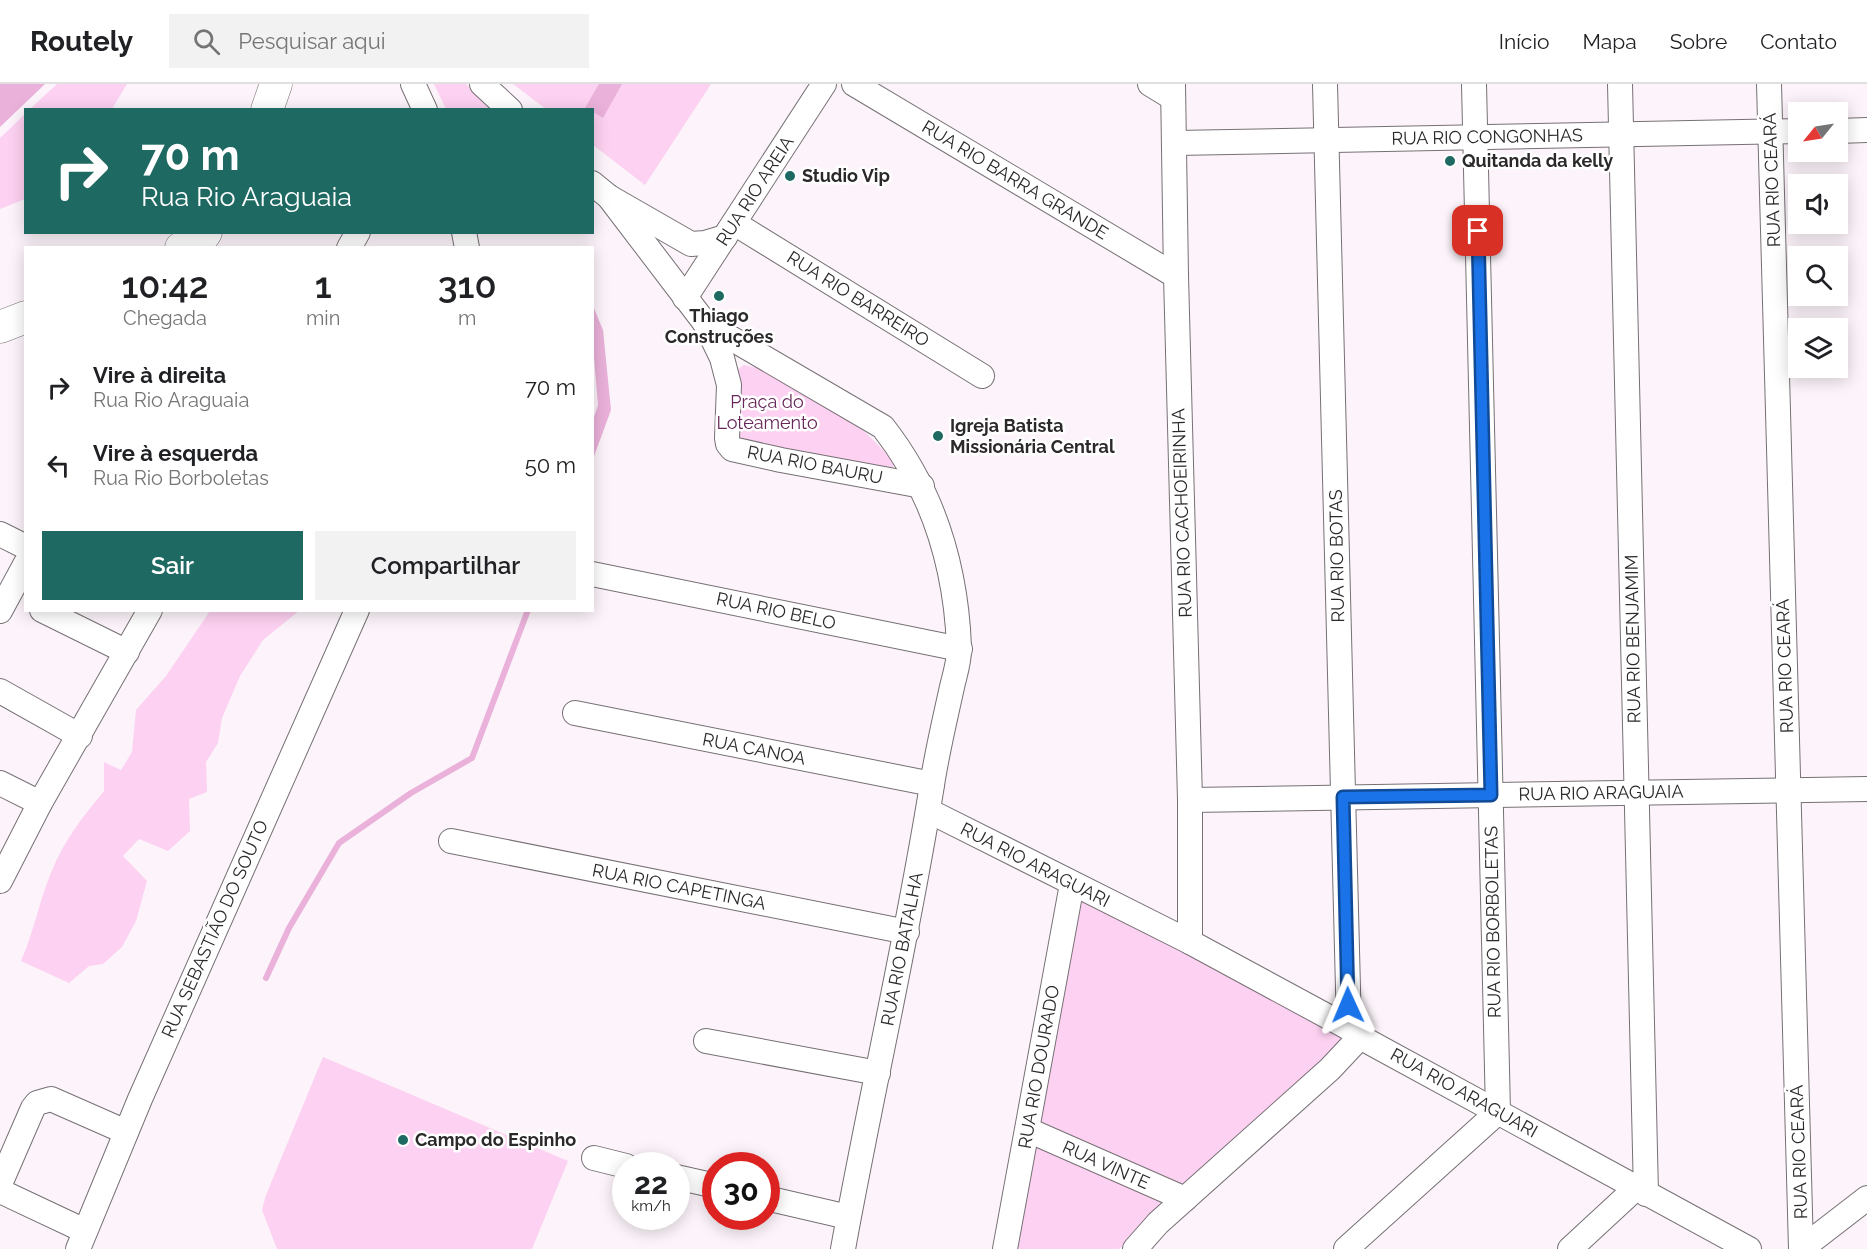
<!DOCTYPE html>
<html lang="pt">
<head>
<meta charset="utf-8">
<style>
  body { margin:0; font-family:Raleway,sans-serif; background:#f2f2f2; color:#202124; height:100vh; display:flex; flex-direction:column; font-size:22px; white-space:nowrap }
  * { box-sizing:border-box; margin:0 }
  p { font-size:20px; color:#757577 }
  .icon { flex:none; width:33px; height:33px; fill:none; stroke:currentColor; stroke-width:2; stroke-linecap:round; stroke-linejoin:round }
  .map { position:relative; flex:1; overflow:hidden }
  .panel { position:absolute; left:24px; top:162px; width:570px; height:366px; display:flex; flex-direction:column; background:#fff; border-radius:0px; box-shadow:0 3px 15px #0003 }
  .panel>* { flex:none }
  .guide { position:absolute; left:24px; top:24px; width:570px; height:126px; border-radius:0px; box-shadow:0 3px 15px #0003; background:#1e6962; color:#fff; overflow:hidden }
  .needle { width:39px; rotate:240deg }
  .tools { position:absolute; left:1788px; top:18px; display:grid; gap:12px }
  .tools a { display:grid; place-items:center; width:60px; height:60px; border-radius:0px; background:#fff; box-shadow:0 3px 15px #0003; font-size:30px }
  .speed { position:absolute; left:612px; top:1068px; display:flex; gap:12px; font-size:30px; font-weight:700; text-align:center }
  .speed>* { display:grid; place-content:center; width:78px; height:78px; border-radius:50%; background:#fff; box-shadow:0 3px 15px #0003; line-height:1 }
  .speed small { font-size:15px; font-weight:400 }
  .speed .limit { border:9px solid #d22; background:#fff; color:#111 }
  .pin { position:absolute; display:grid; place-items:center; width:51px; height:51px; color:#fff; margin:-26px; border-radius:12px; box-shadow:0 3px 9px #0006 }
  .me { position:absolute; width:66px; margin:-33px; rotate:359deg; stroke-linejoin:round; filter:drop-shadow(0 0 4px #0008) }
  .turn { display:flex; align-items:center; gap:21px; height:126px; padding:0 18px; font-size:27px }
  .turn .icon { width:78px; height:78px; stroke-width:2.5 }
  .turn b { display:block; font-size:42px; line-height:51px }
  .eta { display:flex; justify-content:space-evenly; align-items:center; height:102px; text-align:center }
  .eta b { font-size:36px; font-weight:600; line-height:42px }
  .action { display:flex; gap:12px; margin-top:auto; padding:12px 18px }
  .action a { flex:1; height:69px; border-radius:0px; background:#1e6962; color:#fff; font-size:24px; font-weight:600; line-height:69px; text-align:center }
  .action a+a { background:#f2f2f2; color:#202124 }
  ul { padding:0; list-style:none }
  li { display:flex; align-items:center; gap:18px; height:78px; padding:0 18px }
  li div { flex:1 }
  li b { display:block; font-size:22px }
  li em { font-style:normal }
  header { display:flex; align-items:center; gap:36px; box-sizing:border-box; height:84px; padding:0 30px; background:#fff; border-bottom:2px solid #e0e0e0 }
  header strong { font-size:28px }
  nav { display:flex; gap:33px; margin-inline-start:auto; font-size:21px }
  .search { width:420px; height:54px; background:#f2f2f2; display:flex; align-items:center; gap:15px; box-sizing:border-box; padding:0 21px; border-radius:0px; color:#757577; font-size:22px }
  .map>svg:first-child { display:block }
</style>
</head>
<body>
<header>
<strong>Routely</strong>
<div class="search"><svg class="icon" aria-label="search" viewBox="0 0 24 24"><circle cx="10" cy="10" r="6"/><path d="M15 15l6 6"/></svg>Pesquisar aqui</div>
<nav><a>Início</a><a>Mapa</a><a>Sobre</a><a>Contato</a></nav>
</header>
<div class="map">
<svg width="1867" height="1165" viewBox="0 0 1867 1165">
  <rect width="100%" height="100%" fill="#fcf4fa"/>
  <g fill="#fdd1f1">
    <polygon points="57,0 127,0 112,25 30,25"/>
    <polygon points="434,0 466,0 493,25 446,25"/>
    <polygon points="513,0 711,0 645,101 593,61 592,26 546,25"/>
    <polygon points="25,30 25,115 0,125 0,54"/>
    <polygon points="744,281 766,286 864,347 892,375 895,381 891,384 733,358 736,287"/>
    <path d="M 210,527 L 299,527 L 263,556 L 240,592 L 222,634 L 218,659 L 206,678 L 207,708 L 189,715 L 190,747 L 168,767 L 139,755 L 123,772 L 147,797 L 136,837 L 122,863 L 103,880 L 89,882 L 69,899 L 21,877 C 34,848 39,817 51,789 C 64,756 82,734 104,707 L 104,678 L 121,686 L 132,668 L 136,626 L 166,592 Z"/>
    <polygon points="1072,800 1360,953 1185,1115 1028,1046"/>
    <polygon points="323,973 568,1077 532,1165 277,1165 262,1126 266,1111"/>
    <polygon points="1032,1053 1174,1116 1119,1165 1007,1165"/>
  </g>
  <g fill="#eab1da">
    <polygon points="0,0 45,0 0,43"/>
    <polygon points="599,0 622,0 603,34 593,28 592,26 585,24"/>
    <polygon points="593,222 603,246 611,326 593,375 593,336 598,321 593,262"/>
  </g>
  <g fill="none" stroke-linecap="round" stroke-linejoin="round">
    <polyline stroke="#eab1da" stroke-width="6" points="266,894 289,844 339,759 411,709 472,674 528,526"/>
    <defs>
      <g id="minor">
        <polyline points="413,0 425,26"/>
        <polyline points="482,0 510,26"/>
        <polyline points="854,0 1176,192"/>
        <polyline points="1150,0 1173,14"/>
        <polyline points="1173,0 1176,192 1190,716 1190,858"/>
        <polyline points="1325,0 1349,944"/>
        <polyline points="1620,0 1646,1110"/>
        <polyline points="1769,0 1801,1165"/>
        <polyline points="1838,47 1867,46"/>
        <polyline points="1175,59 1798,47"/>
        <polyline points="592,99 609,113 691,160 705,159 725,153"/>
        <path d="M 609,113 L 705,239 L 883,343 C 933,407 956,482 959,563 C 960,575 955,590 952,603 C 945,635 937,668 932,701 C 907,857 871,1010 843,1165"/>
        <polyline points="734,139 982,292"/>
        <polyline points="464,148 467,164"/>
        <polyline points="349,164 358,148"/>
        <polyline points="685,214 824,0"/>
        <polyline points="705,239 722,274 729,301 727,354 728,360 732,365 781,376 922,402"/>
        <polyline points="0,450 26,463"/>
        <polyline points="592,490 960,565"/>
        <polyline points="42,526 127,568"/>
        <polyline points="0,527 26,479"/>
        <polyline points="0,607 80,652"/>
        <polyline points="575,629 932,700"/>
        <polyline points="0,699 40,719"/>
        <polyline points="1190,716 1867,705"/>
        <polyline points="929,727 1190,858 1349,944 1360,953 1749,1165"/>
        <polyline points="451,757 907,848"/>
        <polyline points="0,797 40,719 150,526"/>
        <polyline points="706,957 878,989"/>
        <polyline points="1028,1046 1185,1115"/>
        <polyline points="594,1074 626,1082"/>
        <polyline points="676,1093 716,1102"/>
        <polyline points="0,1100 33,1024 37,1019 51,1015 126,1048"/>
        <polyline points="0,1107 85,1147"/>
        <polyline points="766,1114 848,1133"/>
        <polyline points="78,1165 140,1015 357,526"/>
        <polyline points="1005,1165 1072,800"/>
        <polyline points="1135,1165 1158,1139 1330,985 1360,953"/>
        <polyline points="1346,1165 1498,1028 1474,0"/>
        <polyline points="1570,1165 1636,1104"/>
        <polyline points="1801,1165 1867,1114"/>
      </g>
      <g id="major">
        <polyline points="267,26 276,0"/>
        <polyline points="181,164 204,151 206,148"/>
        <polyline points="0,243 26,233"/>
      </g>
    </defs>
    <use href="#minor" stroke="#767074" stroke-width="26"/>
    <use href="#major" stroke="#767074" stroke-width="33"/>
    <use href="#minor" stroke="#fff" stroke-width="24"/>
    <use href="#major" stroke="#fff" stroke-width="32"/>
  </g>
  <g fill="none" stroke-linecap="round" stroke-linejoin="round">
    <defs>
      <polyline id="route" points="1348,921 1343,713 1491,711 1478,147"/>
    </defs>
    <use href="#route" stroke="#114b97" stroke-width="15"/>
    <use href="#route" stroke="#1a73e8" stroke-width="10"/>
  </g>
  <g fill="#1e6962" stroke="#fff" stroke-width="2">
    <circle cx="1450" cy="77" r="6"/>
    <circle cx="790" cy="92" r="6"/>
    <circle cx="719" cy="212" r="6"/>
    <circle cx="938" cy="352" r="6"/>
    <circle cx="403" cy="1056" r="6"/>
  </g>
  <g text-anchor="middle" stroke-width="5" stroke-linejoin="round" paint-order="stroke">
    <g font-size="18" fill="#2c292b" stroke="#fff">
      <text transform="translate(1487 53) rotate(-1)" y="6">RUA RIO CONGONHAS</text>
      <text transform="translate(1015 96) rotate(31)" y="6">RUA RIO BARRA GRANDE</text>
      <text transform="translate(1772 96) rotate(-92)" y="6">RUA RIO CEARÁ</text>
      <text transform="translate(755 107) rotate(-57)" y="6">RUA RIO AREIA</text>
      <text transform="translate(858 215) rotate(32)" y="6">RUA RIO BARREIRO</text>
      <text transform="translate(815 381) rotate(11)" y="6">RUA RIO BAURU</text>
      <text transform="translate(1182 429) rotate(-92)" y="6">RUA RIO CACHOEIRINHA</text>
      <text transform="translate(1337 472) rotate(-91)" y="6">RUA RIO BOTAS</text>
      <text transform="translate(776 527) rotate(12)" y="6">RUA RIO BELO</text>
      <text transform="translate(1633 555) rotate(-91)" y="6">RUA RIO BENJAMIM</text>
      <text transform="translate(1785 582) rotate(-92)" y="6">RUA RIO CEARÁ</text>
      <text transform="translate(754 665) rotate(11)" y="6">RUA CANOA</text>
      <text transform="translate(1601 709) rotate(-1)" y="6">RUA RIO ARAGUAIA</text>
      <text transform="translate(1035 781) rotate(27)" y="6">RUA RIO ARAGUARI</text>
      <text transform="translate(679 803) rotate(11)" y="6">RUA RIO CAPETINGA</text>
      <text transform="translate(1493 838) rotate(-91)" y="6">RUA RIO BORBOLETAS</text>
      <text transform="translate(215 845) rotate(-66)" y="6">RUA SEBASTIÃO DO SOUTO</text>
      <text transform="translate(902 865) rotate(-79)" y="6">RUA RIO BATALHA</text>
      <text transform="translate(1039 983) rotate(-80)" y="6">RUA RIO DOURADO</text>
      <text transform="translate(1464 1009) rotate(29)" y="6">RUA RIO ARAGUARI</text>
      <text transform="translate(1799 1068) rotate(-92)" y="6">RUA RIO CEARÁ</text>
      <text transform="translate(1106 1081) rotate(24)" y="6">RUA VINTE</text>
    </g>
    <g font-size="18" font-weight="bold" fill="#2c292b" stroke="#fff" text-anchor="start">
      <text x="1462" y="83">Quitanda da kelly</text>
      <text x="802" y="98">Studio Vip</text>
      <text x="719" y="238" text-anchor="middle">Thiago<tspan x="719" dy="21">Construções</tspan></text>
      <text x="950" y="348">Igreja Batista<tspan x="950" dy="21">Missionária Central</tspan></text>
      <text x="415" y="1062">Campo do Espinho</text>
    </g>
    <g font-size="18" fill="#67275a" stroke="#fff">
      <text x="767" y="324">Praça do<tspan x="767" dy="21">Loteamento</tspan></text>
    </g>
  </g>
</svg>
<div class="tools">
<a><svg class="needle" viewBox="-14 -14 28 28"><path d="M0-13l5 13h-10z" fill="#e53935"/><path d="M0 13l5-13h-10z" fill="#757577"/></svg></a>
<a><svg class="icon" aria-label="sound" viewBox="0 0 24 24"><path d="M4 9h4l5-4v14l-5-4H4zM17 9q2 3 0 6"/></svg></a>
<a><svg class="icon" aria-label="search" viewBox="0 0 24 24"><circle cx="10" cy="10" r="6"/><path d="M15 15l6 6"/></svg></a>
<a><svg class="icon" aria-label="layers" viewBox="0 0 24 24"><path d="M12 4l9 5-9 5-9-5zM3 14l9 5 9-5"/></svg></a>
</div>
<div class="speed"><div>22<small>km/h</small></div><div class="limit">30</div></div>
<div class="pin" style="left:1478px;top:147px;background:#d93025"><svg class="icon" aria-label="arrive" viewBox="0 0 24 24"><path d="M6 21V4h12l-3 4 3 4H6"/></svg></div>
<svg class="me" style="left:1348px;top:921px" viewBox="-20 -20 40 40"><path d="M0-17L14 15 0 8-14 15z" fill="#1a73e8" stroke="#fff" stroke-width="4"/></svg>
<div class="guide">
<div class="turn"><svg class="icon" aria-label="right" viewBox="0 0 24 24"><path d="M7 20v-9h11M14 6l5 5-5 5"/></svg><div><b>70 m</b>Rua Rio Araguaia</div></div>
</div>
<section class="panel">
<div class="eta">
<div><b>10:42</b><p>Chegada</p></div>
<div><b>1</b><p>min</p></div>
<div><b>310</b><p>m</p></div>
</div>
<ul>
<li><svg class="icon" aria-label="right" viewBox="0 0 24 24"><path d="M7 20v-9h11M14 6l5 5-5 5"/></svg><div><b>Vire à direita</b><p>Rua Rio Araguaia</p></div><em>70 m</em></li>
<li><svg class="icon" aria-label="left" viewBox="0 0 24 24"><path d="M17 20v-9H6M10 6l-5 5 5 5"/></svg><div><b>Vire à esquerda</b><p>Rua Rio Borboletas</p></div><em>50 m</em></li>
</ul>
<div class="action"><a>Sair</a><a>Compartilhar</a></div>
</section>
</div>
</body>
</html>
